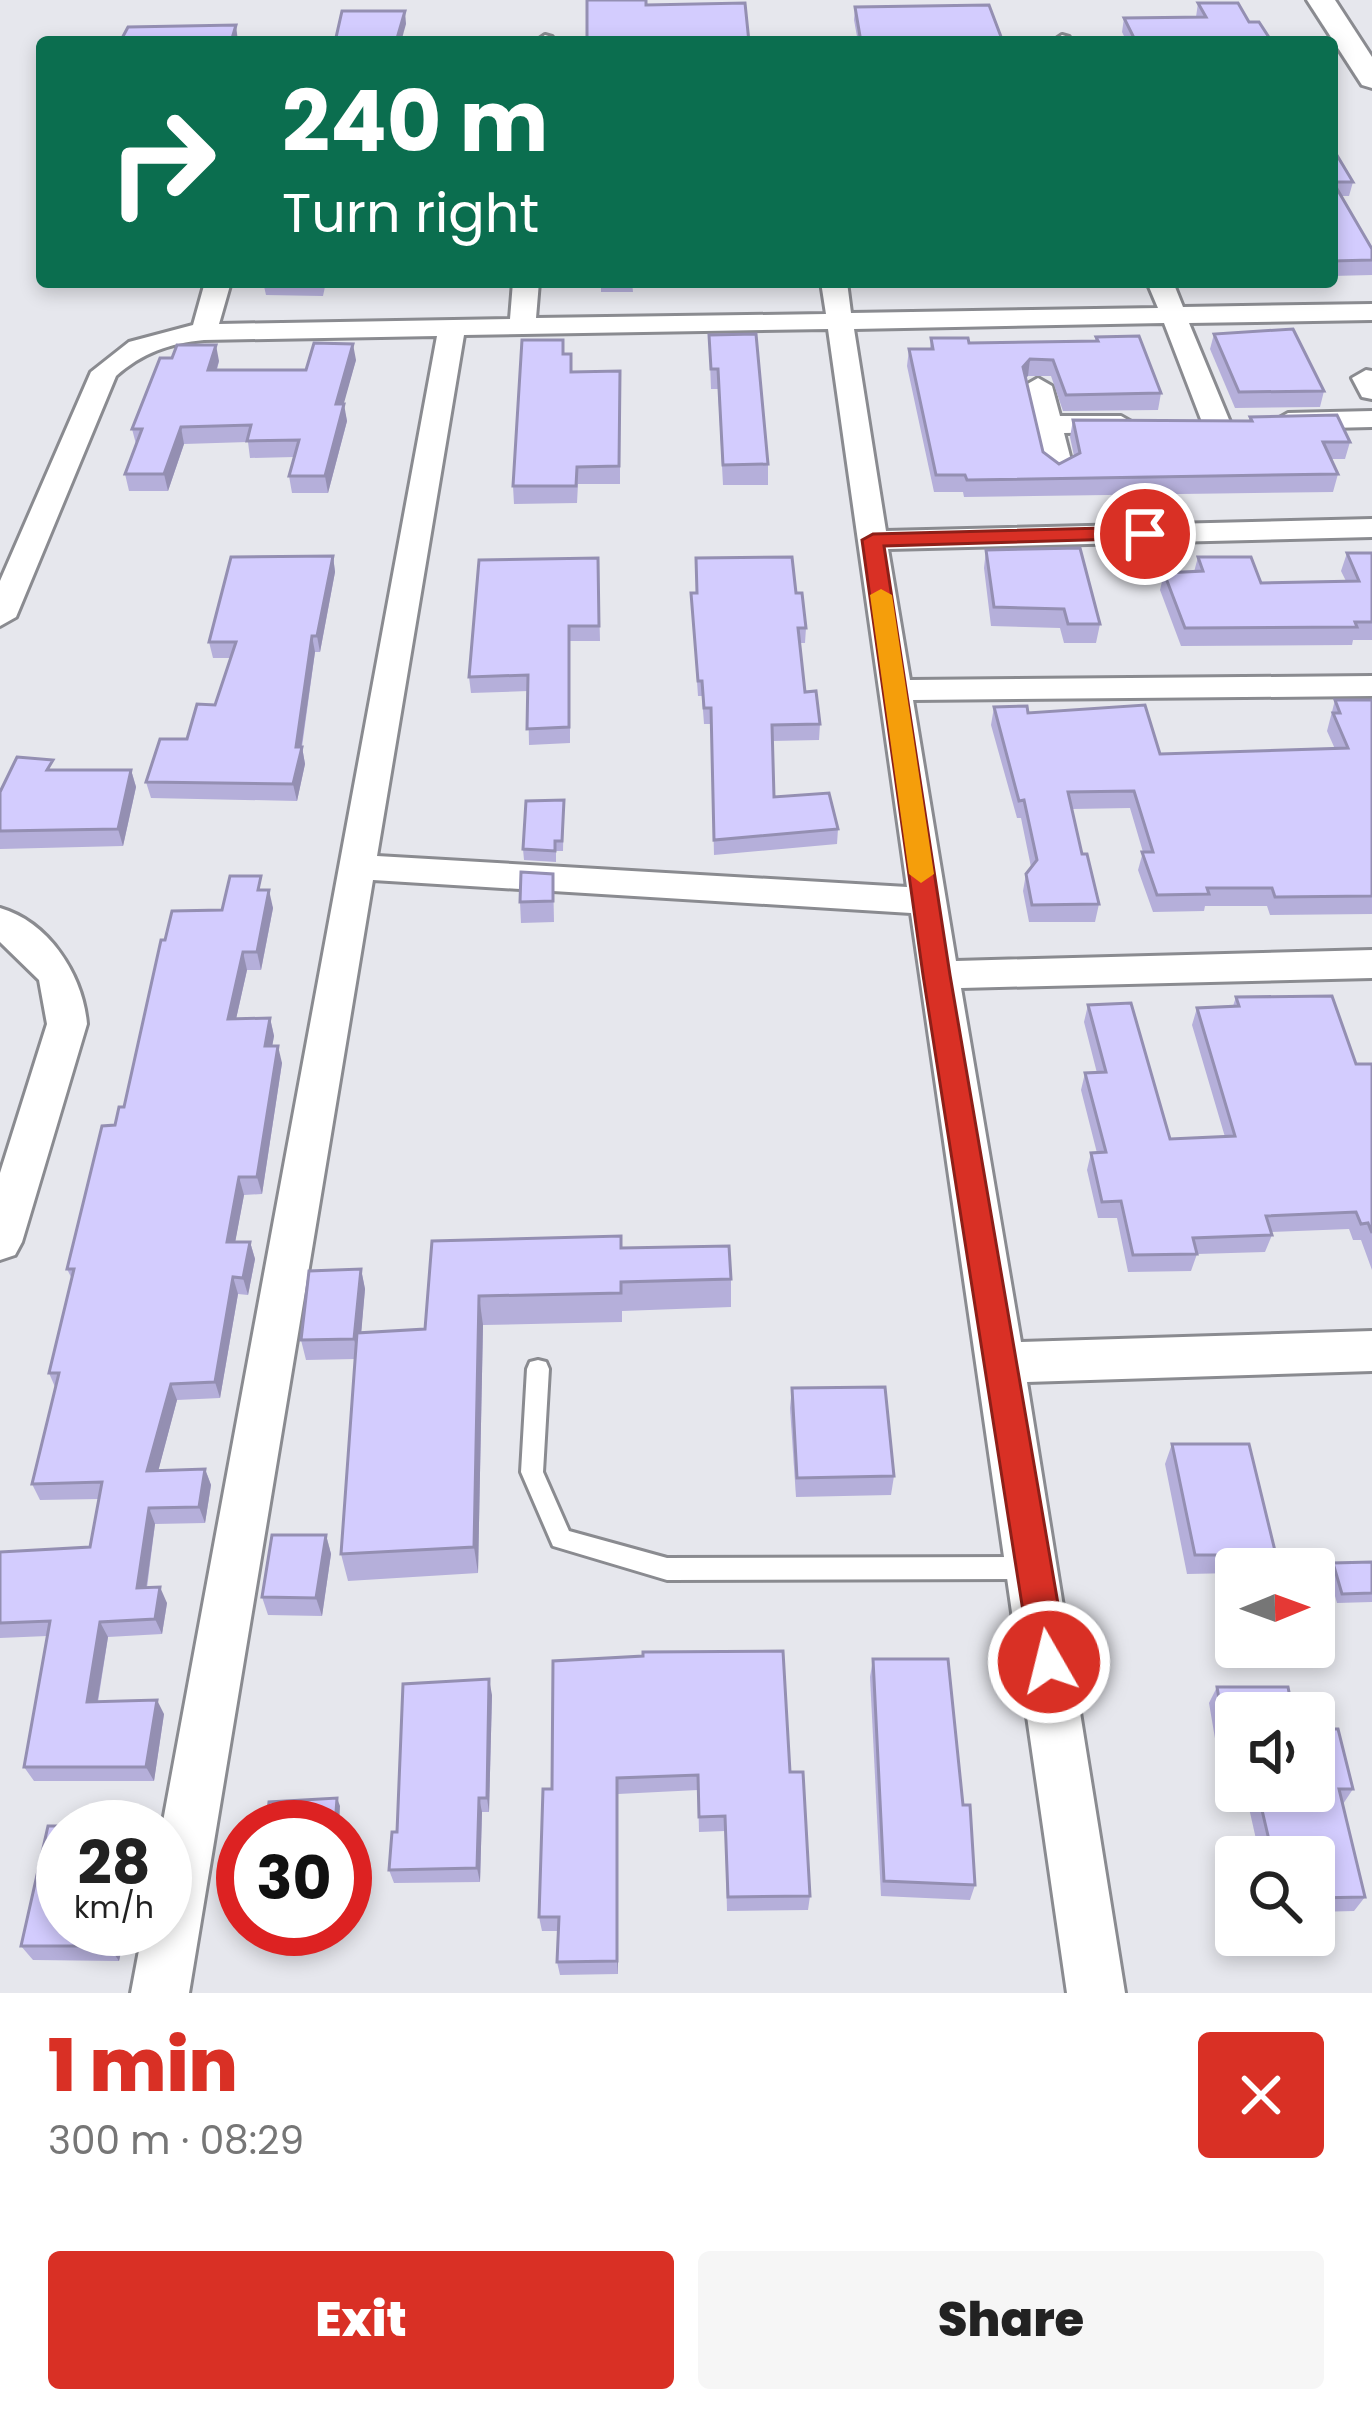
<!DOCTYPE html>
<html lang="en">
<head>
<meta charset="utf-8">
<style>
  body { margin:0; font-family:Poppins,sans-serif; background:#f6f6f6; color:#222; height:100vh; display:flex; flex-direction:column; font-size:45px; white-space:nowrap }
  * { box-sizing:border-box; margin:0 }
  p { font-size:39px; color:#767676 }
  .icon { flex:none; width:66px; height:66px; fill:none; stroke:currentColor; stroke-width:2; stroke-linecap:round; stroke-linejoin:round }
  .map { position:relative; height:1993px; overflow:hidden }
  .drawer { display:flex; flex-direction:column; background:#fff; flex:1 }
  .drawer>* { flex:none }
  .guide { position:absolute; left:36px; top:36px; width:1302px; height:252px; border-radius:12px; box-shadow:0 6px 18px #0003; background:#0b6e4f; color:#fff; overflow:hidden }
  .needle { width:78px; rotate:89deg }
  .buttons { position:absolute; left:1215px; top:1548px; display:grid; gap:24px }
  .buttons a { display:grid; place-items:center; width:120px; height:120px; border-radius:12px; background:#fff; box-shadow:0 6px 18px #0003; font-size:60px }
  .speed { position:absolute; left:36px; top:1800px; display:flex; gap:24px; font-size:60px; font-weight:700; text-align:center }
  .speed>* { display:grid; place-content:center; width:156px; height:156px; border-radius:50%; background:#fff; box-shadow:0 6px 18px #0003; line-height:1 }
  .speed small { font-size:30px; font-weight:400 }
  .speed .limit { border:18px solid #d22; background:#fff; color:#111 }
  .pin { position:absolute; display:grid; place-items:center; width:102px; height:102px; color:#fff; margin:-51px; border:6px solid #fff; border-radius:50%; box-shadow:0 3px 12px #0007 }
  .me { position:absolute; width:132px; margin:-66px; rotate:352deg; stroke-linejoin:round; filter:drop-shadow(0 0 9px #0008) }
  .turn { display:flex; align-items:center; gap:42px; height:252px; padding:0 48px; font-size:54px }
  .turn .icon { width:156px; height:156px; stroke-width:2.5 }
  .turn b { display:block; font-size:84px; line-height:102px }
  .round { display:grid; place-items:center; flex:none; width:126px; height:126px; border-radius:12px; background:#f6f6f6 }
  .headline { display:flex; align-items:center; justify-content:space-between; height:204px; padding:0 48px }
  h1 { font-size:72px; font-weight:800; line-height:90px; color:#d93025 }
  .action { display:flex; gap:24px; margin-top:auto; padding:24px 48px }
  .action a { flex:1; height:138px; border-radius:12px; background:#d93025; color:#fff; font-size:48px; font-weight:800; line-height:138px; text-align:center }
  .action a+a { background:#f6f6f6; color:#222 }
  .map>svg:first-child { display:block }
</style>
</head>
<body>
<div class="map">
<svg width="1372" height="1993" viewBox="0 0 1372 1993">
  <rect width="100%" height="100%" fill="#e6e7ed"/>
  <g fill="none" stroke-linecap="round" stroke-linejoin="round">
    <defs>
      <polygon id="lane" points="538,1360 546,1362 549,1369 543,1472 569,1531 667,1558 1025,1557 1033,1560 1037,1568 1033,1576 1025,1579 667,1580 553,1546 521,1472 527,1369 530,1362"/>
      <g id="street">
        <polygon points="545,35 552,37 555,42 535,42"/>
        <polygon points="1062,35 1069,37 1072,42 1052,42"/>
        <path d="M 205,282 L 231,282 L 219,324 L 510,319 L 513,282 L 539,282 L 536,318 L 826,314 L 821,282 L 847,282 L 851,313 L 1158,308 L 1147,282 L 1173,282 L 1183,307 L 1372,304 L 1372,320 L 1189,323 L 1230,422 L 1216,430 L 1202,422 L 1164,323 L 854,329 L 886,531 L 1372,519 L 1372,537 L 888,549 L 910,680 L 1372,676 L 1372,696 L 913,700 L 956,961 L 1372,950 L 1372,978 L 961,988 L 1021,1342 L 1372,1331 L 1372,1371 L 1027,1382 L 1125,1993 L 1067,1993 L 911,913 L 373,880 L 189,1993 L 131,1993 L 143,1929 L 165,1929 L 162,1827 L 437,336 L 204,340 C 170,343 142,353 116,376 L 16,617 L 0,626 L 0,581 L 91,372 L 129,342 L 193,325 ZM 828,329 L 907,887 L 377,856 L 464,335 Z"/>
        <polygon points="1366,370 1372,371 1372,399 1362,397 1352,378"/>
        <polygon points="1038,378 1052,386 1060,416 1121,416 1135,424 1121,432 1064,433 1073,468 1059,477 1049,474 1024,386"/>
        <polygon points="1372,411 1372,427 1288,429 1274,421 1288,413"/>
        <path d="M 0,908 C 49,922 83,975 87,1024 L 22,1242 L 15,1255 L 0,1260 L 0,1173 L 47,1024 L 39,980 L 0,942 Z"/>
      </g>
      <polygon id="secondary" points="1307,0 1335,0 1372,57 1372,88 1362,85"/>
    </defs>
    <use href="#lane" stroke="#8a8b90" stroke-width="6"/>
    <use href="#street" stroke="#8a8b90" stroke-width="6"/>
    <use href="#secondary" stroke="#8a8b90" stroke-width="6"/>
    <use href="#lane" fill="#fff" fill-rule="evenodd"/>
    <use href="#street" fill="#fff" fill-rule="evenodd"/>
    <use href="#secondary" fill="#fff" fill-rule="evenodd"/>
  </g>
  <g fill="#b5afda">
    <polygon points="1198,3 1249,22 1272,42 1127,42 1122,32 1124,18 1196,17"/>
    <polygon points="855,7 1003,42 858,42 854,20"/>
    <polygon points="1332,147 1353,182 1349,196 1342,196 1372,249 1372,275 1332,276"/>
    <polygon points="263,282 326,282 323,296 266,295"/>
    <polygon points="601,282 632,282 633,292 601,292"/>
    <polygon points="724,282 758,282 758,285 725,285"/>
    <polygon points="916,282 950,282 949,285 917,285"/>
    <polygon points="1034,282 1078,282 1077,285 1035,286"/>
    <polygon points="1219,282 1264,282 1220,284"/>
    <polygon points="1214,334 1324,391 1320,407 1235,408 1210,349"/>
    <polygon points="709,335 768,464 768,485 723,485 718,389 711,389"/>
    <polygon points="1096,337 1161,393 1158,410 1063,411 1051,376 1028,376 1025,378 1043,452 1059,464 1074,456 1070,437 1073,420 1249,421 1250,417 1350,442 1345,459 1331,459 1338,474 1333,492 964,497 963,492 934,492 907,366 909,349 930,349 931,338 969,343 1095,341"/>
    <polygon points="564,354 572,372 620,371 620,484 578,484 577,503 514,504 513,486"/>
    <polygon points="356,360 343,404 347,421 328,493 292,493 289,476 294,457 250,458 248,442 184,444 168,491 129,491 125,474 136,444 132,429 219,361 217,370 306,370"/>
    <polygon points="986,550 1100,624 1096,643 1064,643 1060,628 991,626 984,568"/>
    <polygon points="1347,553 1372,553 1372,640 1353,640 1352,645 1181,646 1160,590 1164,573 1194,572 1198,557 1261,583 1346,581 1341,571"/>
    <polygon points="333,556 335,572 320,652 315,652 302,747 305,764 297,801 151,798 146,782 187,739 215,705 231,658 213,658 209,642"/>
    <polygon points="598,558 600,641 570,641 570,743 529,745 528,691 471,693 469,677"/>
    <polygon points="691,593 796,593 806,628 805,643 800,643 805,692 820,724 819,740 772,741 774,797 838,829 837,844 714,855 711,724 704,724 702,696 698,696"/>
    <polygon points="1335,700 1372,700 1372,914 1270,915 1267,906 1205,906 1204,911 1153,912 1138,870 1143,852 1130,808 1072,809 1082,854 1099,904 1095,922 1029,922 1023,891 1026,874 1031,867 1021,818 1017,818 991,725 994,707 1028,713 1160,754 1335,749 1327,731"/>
    <polygon points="56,770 131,770 136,787 123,846 0,849 0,792"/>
    <polygon points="564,800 563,851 556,851 556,862 524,860 523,849"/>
    <polygon points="553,874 554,922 521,923 520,902"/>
    <polygon points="265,890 273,908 261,970 247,970 236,1019 270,1018 274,1036 272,1046 282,1063 262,1194 244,1195 235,1242 250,1242 255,1259 248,1295 238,1294 220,1398 177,1400 158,1471 205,1469 211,1485 205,1523 155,1524 147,1588 167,1603 162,1634 108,1637 98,1702 164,1714 154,1781 34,1781 24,1767 47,1636 0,1638 0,1552 90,1547 99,1499 40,1500 32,1484 55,1387 49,1373 72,1279 67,1269 115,1125 124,1107 165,940"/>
    <polygon points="1236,997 1356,1064 1372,1064 1372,1270 1361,1240 1353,1240 1349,1229 1271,1232 1272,1235 1265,1252 1197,1254 1191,1271 1128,1272 1117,1218 1098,1218 1087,1170 1091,1153 1097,1153 1081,1090 1085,1073 1097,1073 1084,1022 1088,1005 1170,1139 1225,1137 1192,1025 1197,1008 1233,1006"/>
    <polygon points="432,1241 621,1248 731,1279 731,1307 622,1311 622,1322 483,1325 478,1573 348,1581 341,1554 355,1359 306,1360 301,1340 361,1269 365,1289 361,1332 425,1329"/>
    <polygon points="792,1388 894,1476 891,1495 796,1497 790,1408"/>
    <polygon points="1172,1444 1276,1555 1269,1569 1236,1569 1236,1573 1187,1574 1165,1464"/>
    <polygon points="326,1535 331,1554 322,1616 268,1615 262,1597"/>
    <polygon points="1372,1562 1372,1602 1337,1603 1328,1572 1333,1563"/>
    <polygon points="873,1659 963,1805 975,1885 970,1900 881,1896 870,1677"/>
    <polygon points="553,1661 790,1772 810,1896 808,1910 727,1911 725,1831 699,1832 698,1790 618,1794 618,1974 560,1975 557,1962 558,1931 542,1931 539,1917 552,1789"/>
    <polygon points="1217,1687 1236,1713 1353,1789 1343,1804 1365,1897 1354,1911 1314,1912 1314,1857 1260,1857 1249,1808 1227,1809 1209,1703"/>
    <polygon points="492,1695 489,1812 482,1812 480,1882 394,1883 389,1870"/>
    <polygon points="48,1826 89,1827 63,1827 63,1929 126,1929 119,1961 33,1960 21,1946"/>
  </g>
  <g fill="#948fb2">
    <polygon points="405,11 406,24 401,42 396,42"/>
    <polygon points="236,25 238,42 231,42"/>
    <polygon points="353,344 356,360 339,421 336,404"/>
    <polygon points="216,345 219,361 211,387 208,370"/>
    <polygon points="1030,359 1028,376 1020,383 1023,367"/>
    <polygon points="344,404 347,421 328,493 325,476"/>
    <polygon points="181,427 184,444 168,491 164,474"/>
    <polygon points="333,556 335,572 320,652 317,636"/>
    <polygon points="312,636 315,652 301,749 302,747 305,764 297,801 293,784 296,747"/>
    <polygon points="131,770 136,787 123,846 118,829"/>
    <polygon points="269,890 273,908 261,970 257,952"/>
    <polygon points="243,952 247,970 232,1037 228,1019"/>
    <polygon points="270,1018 274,1036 269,1064 265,1046"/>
    <polygon points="278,1046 282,1063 262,1194 257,1177"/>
    <polygon points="239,1177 244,1195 232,1259 227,1242"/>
    <polygon points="250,1242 255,1259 248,1295 243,1278"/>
    <polygon points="361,1269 365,1289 359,1359 354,1339"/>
    <polygon points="233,1277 238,1294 220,1398 215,1382"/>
    <polygon points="479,1296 483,1325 478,1573 474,1547"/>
    <polygon points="171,1384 177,1400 154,1487 147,1471"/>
    <polygon points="205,1469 211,1485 205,1523 199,1507"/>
    <polygon points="149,1508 155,1524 144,1604 137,1588"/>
    <polygon points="326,1535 331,1554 322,1616 316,1598"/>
    <polygon points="160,1587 167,1603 162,1634 155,1619"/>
    <polygon points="100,1622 108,1637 95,1716 87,1702"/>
    <polygon points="489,1679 492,1695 489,1812 487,1798"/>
    <polygon points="157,1700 164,1714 154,1781 146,1767"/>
    <polygon points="617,1778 618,1794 618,1974 617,1961"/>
    <polygon points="337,1798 340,1806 339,1827 335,1827"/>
    <polygon points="479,1798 482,1812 480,1882 477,1868"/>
    <polygon points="113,1929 126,1929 119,1961 109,1946"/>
  </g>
  <g fill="#d3ccfe" stroke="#948fb2" stroke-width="3">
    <polygon points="587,0 646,0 646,5 745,3 749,42 587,42"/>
    <polygon points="1198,3 1238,3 1249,22 1259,22 1272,42 1136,42 1124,18 1206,17"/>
    <polygon points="989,5 1003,42 861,42 855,7"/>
    <polygon points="342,11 405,11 396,42 335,42"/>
    <polygon points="236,25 231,42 120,42 128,27"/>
    <polygon points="1332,147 1353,182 1333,182 1372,249 1372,260 1332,261"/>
    <polygon points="1293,329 1324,391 1239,392 1214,334"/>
    <polygon points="756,334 768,464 723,465 718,369 711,369 709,335"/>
    <polygon points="1139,336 1161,393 1066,395 1053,360 1030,359 1023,367 1043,452 1059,464 1080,453 1073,420 1252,421 1250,417 1337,415 1350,442 1323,442 1338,474 967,480 965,475 936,475 909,349 933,349 931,338 968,338 969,343 1098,341 1096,337"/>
    <polygon points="522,340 563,340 563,354 571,354 571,372 620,371 619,466 577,467 576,486 513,486"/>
    <polygon points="314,343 353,344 336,404 344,404 325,476 289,476 299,440 247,441 251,425 181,427 164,474 125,474 142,429 132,429 160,358 172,358 177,345 216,345 208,370 306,370"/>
    <polygon points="1080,548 1100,624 1068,624 1064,609 994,607 986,550"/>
    <polygon points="1347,553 1372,553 1372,622 1355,622 1357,627 1185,628 1164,573 1203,571 1198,557 1251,557 1261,583 1359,581"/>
    <polygon points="333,556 317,636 312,636 296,747 302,747 293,784 146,782 160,739 187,739 197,704 215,705 236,642 209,642 231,557"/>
    <polygon points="792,557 796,593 802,593 806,628 798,628 805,692 816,691 820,724 772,725 774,797 829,793 838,829 714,840 711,708 704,708 702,681 698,681 691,593 697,593 696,558"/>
    <polygon points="598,558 599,626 569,626 569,727 527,729 528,675 469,677 479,560"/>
    <polygon points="1335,700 1372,700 1372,896 1275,897 1272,888 1207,888 1209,894 1157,895 1142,852 1153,852 1134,791 1068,792 1082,854 1087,854 1099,904 1032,905 1026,874 1037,860 1024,800 1019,801 994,707 1027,706 1028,713 1145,705 1160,754 1348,748 1333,713 1340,713"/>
    <polygon points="17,757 53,760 47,770 131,770 118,829 0,831 0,792"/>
    <polygon points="564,800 562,841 555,841 555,851 523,849 526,801"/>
    <polygon points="521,872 553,874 553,901 520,902"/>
    <polygon points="230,876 261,876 258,890 269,890 257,952 243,952 228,1019 270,1018 265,1046 278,1046 257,1177 239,1177 227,1242 250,1242 243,1278 233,1277 215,1382 171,1384 147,1471 205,1469 199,1507 149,1508 137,1588 160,1587 155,1619 100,1622 87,1702 157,1700 146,1767 24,1767 50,1621 0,1623 0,1552 90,1547 102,1482 32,1484 59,1373 49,1373 74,1269 67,1269 102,1126 115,1125 119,1107 124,1107 161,940 165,940 172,911 222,910"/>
    <polygon points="1332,996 1356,1064 1372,1064 1372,1233 1368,1223 1361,1224 1356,1212 1266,1216 1272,1235 1193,1238 1197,1254 1133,1255 1121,1201 1102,1202 1091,1153 1106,1152 1085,1073 1106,1072 1088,1005 1131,1003 1170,1139 1235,1136 1197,1008 1239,1006 1236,997"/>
    <polygon points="621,1236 621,1248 729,1246 731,1279 621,1282 621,1293 479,1296 474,1547 341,1554 357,1333 425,1329 432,1241"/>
    <polygon points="361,1269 354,1339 301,1340 309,1271"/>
    <polygon points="885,1387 894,1476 797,1478 792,1388"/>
    <polygon points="1172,1444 1249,1444 1276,1555 1195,1555"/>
    <polygon points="272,1535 326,1535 316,1598 262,1597"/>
    <polygon points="1372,1562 1372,1593 1342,1594 1333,1563"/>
    <polygon points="783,1651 790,1772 803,1772 810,1896 728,1897 725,1816 699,1817 698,1775 617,1778 617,1961 557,1962 559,1917 539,1917 543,1789 552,1789 553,1661 643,1656 643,1652"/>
    <polygon points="873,1659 948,1659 963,1805 970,1805 975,1885 884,1881"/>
    <polygon points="489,1679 487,1798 479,1798 477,1868 389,1870 392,1832 397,1832 403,1684"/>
    <polygon points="1217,1687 1288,1687 1293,1713 1236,1713 1236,1791 1314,1791 1314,1729 1338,1729 1353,1789 1339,1789 1365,1897 1314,1898 1314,1857 1273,1857 1258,1793 1235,1794"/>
    <polygon points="337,1798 335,1827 266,1827 269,1802"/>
    <polygon points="48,1826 89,1826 63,1827 63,1929 113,1929 109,1946 21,1946"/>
  </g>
  <polygon fill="#d93025" stroke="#8d1f18" stroke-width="3" points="1145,527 1153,529 1153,538 884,546 950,975 1068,1662 1062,1675 1049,1680 1037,1675 1031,1662 923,975 862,540 873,534"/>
  <polygon fill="#f59e0b" points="881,589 892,595 934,874 921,883 909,874 870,595"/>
</svg>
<div class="buttons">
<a><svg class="needle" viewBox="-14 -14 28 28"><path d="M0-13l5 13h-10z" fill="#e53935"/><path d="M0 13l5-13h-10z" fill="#767676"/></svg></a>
<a><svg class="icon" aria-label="sound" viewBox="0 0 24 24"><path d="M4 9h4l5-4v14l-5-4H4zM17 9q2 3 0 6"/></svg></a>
<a><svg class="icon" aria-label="search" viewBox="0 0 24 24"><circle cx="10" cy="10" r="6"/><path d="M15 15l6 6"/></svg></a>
</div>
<div class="speed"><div>28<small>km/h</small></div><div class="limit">30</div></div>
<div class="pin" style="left:1145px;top:534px;background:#d93025"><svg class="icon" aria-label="arrive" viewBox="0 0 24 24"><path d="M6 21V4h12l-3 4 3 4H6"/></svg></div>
<svg class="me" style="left:1049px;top:1662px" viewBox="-20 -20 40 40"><circle r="17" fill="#d93025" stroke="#fff" stroke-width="3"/><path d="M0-11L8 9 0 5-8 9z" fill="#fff"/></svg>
<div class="guide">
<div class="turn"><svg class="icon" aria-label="right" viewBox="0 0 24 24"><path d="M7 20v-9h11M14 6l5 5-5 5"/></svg><div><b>240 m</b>Turn right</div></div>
</div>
</div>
<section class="drawer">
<div class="headline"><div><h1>1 min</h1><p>300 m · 08:29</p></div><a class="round" style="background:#d93025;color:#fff"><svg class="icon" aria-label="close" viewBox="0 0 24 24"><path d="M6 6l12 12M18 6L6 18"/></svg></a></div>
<div class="action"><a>Exit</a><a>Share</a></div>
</section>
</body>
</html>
